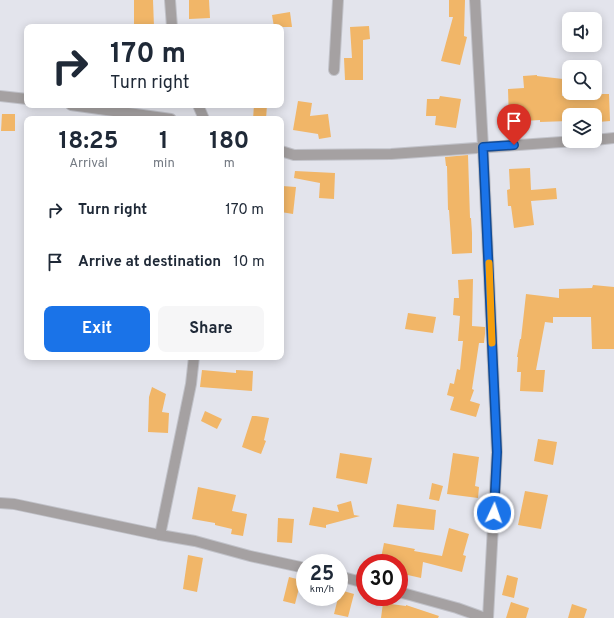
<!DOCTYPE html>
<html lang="en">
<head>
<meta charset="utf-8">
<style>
  body { margin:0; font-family:Overpass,sans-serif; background:#f6f6f7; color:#1f2937; height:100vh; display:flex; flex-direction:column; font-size:15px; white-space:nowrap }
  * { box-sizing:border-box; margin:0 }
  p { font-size:13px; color:#747a83 }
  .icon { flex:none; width:22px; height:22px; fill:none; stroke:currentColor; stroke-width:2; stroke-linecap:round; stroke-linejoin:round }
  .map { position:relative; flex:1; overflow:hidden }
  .side { position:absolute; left:24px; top:116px; width:260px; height:244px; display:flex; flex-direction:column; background:#fff; border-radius:8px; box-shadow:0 2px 10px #0003 }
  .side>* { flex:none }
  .guide { position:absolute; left:24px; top:24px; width:260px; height:84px; border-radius:8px; box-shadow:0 2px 10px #0003; background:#fff; color:#1f2937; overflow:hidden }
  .controls { position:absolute; left:562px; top:12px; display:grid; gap:8px }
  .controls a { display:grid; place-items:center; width:40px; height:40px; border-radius:8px; background:#fff; box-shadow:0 2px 10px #0003; font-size:20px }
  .speed { position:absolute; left:296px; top:554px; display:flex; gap:8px; font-size:20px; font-weight:700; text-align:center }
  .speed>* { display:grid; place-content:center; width:52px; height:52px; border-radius:50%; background:#fff; box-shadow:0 2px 10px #0003; line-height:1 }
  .speed small { font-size:10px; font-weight:400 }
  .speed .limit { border:6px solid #d22; background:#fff; color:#111 }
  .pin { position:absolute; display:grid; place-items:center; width:34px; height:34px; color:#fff; margin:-41px -17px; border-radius:50% 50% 50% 0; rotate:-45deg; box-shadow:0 0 4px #0007 }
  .pin .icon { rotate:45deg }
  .me { position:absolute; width:44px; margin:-22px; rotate:3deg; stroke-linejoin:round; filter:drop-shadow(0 0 3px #0008) }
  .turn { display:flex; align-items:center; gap:14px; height:84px; padding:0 20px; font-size:18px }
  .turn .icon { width:52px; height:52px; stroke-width:2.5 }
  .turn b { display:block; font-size:28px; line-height:34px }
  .eta { display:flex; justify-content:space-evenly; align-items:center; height:68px; text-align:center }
  .eta b { font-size:24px; font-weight:700; line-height:28px }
  .primary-button { display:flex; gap:8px; margin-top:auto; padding:8px 20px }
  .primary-button a { flex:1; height:46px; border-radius:8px; background:#1a73e8; color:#fff; font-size:16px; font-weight:700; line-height:46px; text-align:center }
  .primary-button a+a { background:#f6f6f7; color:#1f2937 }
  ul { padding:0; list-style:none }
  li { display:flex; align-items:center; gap:12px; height:52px; padding:0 20px }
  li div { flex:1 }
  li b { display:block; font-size:15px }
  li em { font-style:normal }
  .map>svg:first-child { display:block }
</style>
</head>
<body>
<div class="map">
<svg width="614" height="618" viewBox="0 0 614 618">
  <rect width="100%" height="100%" fill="#e3e4ec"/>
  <g fill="#f1b668">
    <polygon points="134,0 153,0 154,27 134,27"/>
    <polygon points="189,0 209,0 210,18 189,19"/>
    <polygon points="449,0 465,0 464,36 467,37 460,65 441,61 453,17 449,17"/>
    <polygon points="290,12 292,27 274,27 272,15"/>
    <polygon points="369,26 370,39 363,40 363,80 345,80 344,58 352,58 350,27"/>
    <polygon points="537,75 537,76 563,79 562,96 569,95 569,100 596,97 596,94 609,94 610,121 598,122 597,115 569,115 569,121 540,122 540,120 509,122 508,89 524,88 523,76"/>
    <polygon points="440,96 461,99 456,128 435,125 436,116 426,116 427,99 439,99"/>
    <polygon points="298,101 312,103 310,116 328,114 331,137 319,139 318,134 293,130"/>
    <polygon points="254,105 267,105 266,119 253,119"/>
    <polygon points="2,114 15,114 15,131 1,131"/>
    <polygon points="468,155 470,218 471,218 472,233 472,253 452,254 449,210 448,210 447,166 446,166 445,157"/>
    <polygon points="530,168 531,190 556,188 557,199 531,201 534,225 514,228 511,206 508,206 507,190 510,189 509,169"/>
    <polygon points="295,171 335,173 334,199 319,198 320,183 294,178"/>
    <polygon points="282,186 296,187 293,214 281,212"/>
    <polygon points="473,279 472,326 485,327 485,334 484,343 479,343 472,389 474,390 470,401 480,404 476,417 450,410 454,397 447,395 450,383 454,384 457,369 460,370 463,341 458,341 460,316 453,315 454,298 459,298 458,280"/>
    <polygon points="593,285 614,287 614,349 592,349 591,317 553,317 553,323 545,322 536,370 545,370 543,392 520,391 521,372 517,372 518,357 517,357 520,339 521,339 526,294 559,298 559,289 592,288"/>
    <polygon points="408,313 436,317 433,333 405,329"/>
    <polygon points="202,370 236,373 236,370 253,371 252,391 200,387"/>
    <polygon points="152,387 166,394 162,412 169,413 168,433 148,432 149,397"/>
    <polygon points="205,411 222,419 217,429 201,421"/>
    <polygon points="252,416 256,416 269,418 264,440 266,441 261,454 242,447"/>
    <polygon points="538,439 557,442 553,465 534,461"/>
    <polygon points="340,453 372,458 367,484 336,478"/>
    <polygon points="453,453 479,457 475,486 479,487 478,498 447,494"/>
    <polygon points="432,483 443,486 439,501 429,499"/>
    <polygon points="198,487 236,495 232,511 247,514 243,536 231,534 232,529 215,525 215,523 192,519"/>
    <polygon points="525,491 548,495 541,529 518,525"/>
    <polygon points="351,501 354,515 360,516 326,525 326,528 309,525 313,507 339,512 337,505"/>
    <polygon points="397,504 436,510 434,530 393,527"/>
    <polygon points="278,518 294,519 292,543 277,542"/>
    <polygon points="449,528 469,534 463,555 466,556 462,572 423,562 421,578 399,573 399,563 380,563 384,543 415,549 414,551 442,556"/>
    <polygon points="188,555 203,558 197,592 183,589"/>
    <polygon points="507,575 518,578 514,598 502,595"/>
    <polygon points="289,577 301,580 295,604 283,601"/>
    <polygon points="340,590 354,594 348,617 334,614"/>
    <polygon points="511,602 529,608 526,618 506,618"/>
    <polygon points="383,603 406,606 406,605 439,616 438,618 381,618"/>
    <polygon points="572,604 587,609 584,618 568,618"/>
  </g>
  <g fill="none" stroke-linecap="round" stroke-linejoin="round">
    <defs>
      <g id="minor">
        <polyline points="170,0 172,27"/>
        <polyline points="475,0 483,147 497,452 488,618"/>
        <polyline points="334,70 338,0"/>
        <polyline points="0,96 27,99"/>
        <polyline points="71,105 171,119"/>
        <polyline points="198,105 204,119"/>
        <polyline points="595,140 614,138"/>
        <polyline points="281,151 294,155 391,154 576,141"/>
        <polyline points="0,503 14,504 160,535 195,541 250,556 305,568"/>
        <polyline points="160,535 191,384 194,357"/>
        <polyline points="339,576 365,583"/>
        <polyline points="399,592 457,608 485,618"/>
      </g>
    </defs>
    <use href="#minor" stroke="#c1c2c9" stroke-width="12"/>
    <use href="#minor" stroke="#a5a1a2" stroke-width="10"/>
  </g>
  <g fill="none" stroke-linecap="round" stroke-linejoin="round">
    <defs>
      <polyline id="route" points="494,513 497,452 483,147 514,145"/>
    </defs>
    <use href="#route" stroke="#114b97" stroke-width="10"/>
    <use href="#route" stroke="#1a73e8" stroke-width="7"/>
    <polyline stroke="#f59e0b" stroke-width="7" points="489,263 492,343"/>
  </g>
</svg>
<div class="controls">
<a><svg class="icon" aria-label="sound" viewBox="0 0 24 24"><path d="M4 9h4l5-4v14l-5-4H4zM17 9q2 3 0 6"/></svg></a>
<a><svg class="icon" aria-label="search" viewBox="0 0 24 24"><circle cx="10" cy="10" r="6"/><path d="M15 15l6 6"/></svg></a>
<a><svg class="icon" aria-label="layers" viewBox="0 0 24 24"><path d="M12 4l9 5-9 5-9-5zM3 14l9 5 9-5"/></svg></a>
</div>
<div class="speed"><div>25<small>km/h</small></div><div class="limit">30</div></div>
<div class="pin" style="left:514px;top:145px;background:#d93025"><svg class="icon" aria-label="arrive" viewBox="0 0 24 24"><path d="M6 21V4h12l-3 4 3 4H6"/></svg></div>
<svg class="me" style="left:494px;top:513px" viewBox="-20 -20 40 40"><circle r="17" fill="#1a73e8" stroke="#fff" stroke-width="3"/><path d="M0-11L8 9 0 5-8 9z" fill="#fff"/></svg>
<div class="guide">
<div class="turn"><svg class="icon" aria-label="right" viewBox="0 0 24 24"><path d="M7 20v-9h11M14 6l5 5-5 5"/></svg><div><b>170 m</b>Turn right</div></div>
</div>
<section class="side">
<div class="eta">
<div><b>18:25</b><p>Arrival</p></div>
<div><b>1</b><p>min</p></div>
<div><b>180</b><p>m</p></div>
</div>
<ul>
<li><svg class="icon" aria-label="right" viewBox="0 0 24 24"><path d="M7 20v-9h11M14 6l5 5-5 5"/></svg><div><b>Turn right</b></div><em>170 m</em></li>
<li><svg class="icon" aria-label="arrive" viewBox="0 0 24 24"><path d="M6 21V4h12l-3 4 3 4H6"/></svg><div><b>Arrive at destination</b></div><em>10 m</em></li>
</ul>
<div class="primary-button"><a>Exit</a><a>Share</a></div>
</section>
</div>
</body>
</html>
